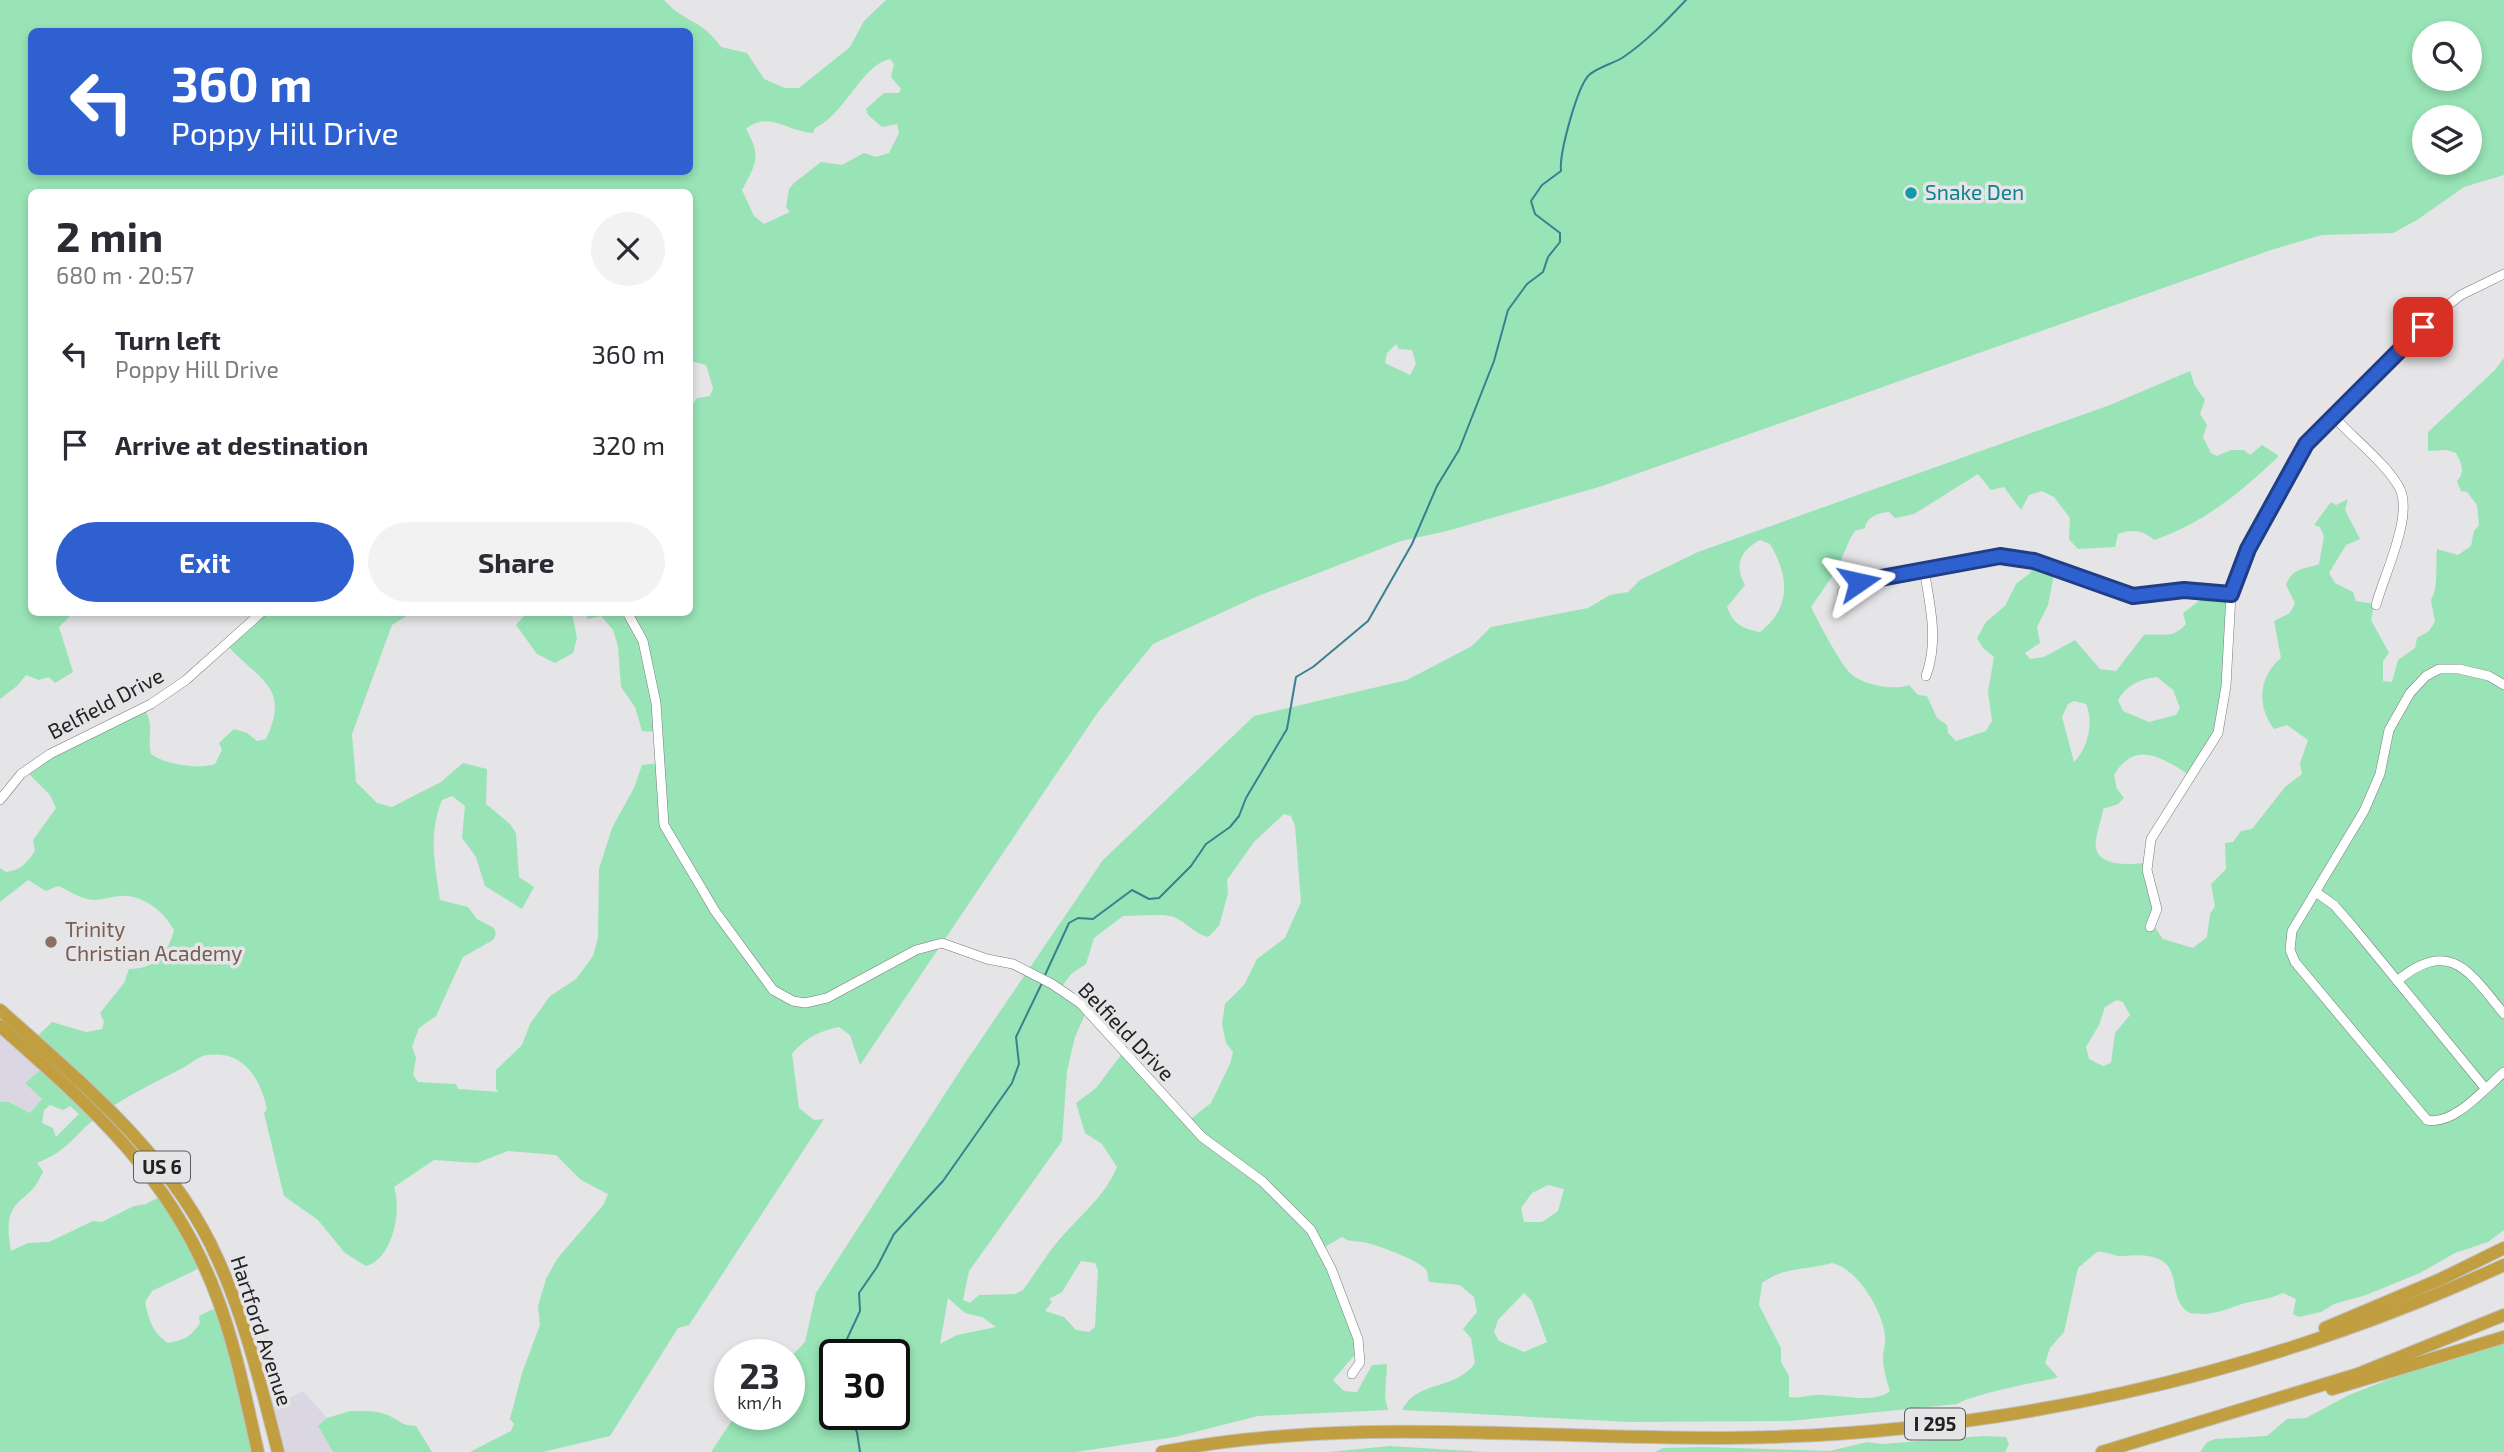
<!DOCTYPE html>
<html lang="en">
<head>
<meta charset="utf-8">
<style>
  body { margin:0; font-family:"Exo 2",sans-serif; background:#f2f2f3; color:#2b2b33; height:100vh; display:flex; flex-direction:column; font-size:26px; white-space:nowrap }
  * { box-sizing:border-box; margin:0 }
  p { font-size:23px; color:#7c7c81 }
  .icon { flex:none; width:38px; height:38px; fill:none; stroke:currentColor; stroke-width:2; stroke-linecap:round; stroke-linejoin:round }
  .map { position:relative; flex:1; overflow:hidden }
  .sheet { position:absolute; left:28px; top:189px; width:665px; height:427px; display:flex; flex-direction:column; background:#fff; border-radius:10px; box-shadow:0 4px 10px #0003 }
  .sheet>* { flex:none }
  .guide { position:absolute; left:28px; top:28px; width:665px; height:147px; border-radius:10px; box-shadow:0 4px 10px #0003; background:#2f60cf; color:#fff; overflow:hidden }
  .controls { position:absolute; left:2412px; top:21px; display:grid; gap:14px }
  .controls a { display:grid; place-items:center; width:70px; height:70px; border-radius:50%; background:#fff; box-shadow:0 4px 10px #0003; font-size:35px }
  .speed { position:absolute; left:714px; top:1339px; display:flex; gap:14px; font-size:35px; font-weight:700; text-align:center }
  .speed>* { display:grid; place-content:center; width:91px; height:91px; border-radius:50%; background:#fff; box-shadow:0 4px 10px #0003; line-height:1 }
  .speed small { font-size:18px; font-weight:400 }
  .speed .limit { border:4px solid #111; border-radius:10px; background:#fff; color:#111 }
  .pin { position:absolute; display:grid; place-items:center; width:60px; height:60px; color:#fff; margin:-30px; border-radius:14px; box-shadow:0 4px 10px #0006 }
  .me { position:absolute; width:77px; margin:-38px; rotate:79deg; stroke-linejoin:round; filter:drop-shadow(0 0 5px #0008) }
  .turn { display:flex; align-items:center; gap:24px; height:147px; padding:0 28px; font-size:32px }
  .turn .icon { width:91px; height:91px; stroke-width:2.5 }
  .turn b { display:block; font-size:49px; line-height:60px }
  .round { display:grid; place-items:center; flex:none; width:74px; height:74px; border-radius:37px; background:#f2f2f3 }
  .overview { display:flex; align-items:center; justify-content:space-between; height:119px; padding:0 28px }
  h1 { font-size:42px; font-weight:700; line-height:52px }
  .button { display:flex; gap:14px; margin-top:auto; padding:14px 28px }
  .button a { flex:1; height:80px; border-radius:42px; background:#2f60cf; color:#fff; font-size:28px; font-weight:700; line-height:80px; text-align:center }
  .button a+a { background:#f2f2f3; color:#2b2b33 }
  ul { padding:0; list-style:none }
  li { display:flex; align-items:center; gap:21px; height:91px; padding:0 28px }
  li div { flex:1 }
  li b { display:block; font-size:26px }
  li em { font-style:normal }
  .map>svg:first-child { display:block }
</style>
</head>
<body>
<div class="map">
<svg width="2504" height="1452" viewBox="0 0 2504 1452">
  <rect width="100%" height="100%" fill="#e5e4e7"/>
  <g fill="#dbd7e2">
    <polygon points="0,1022 44,1067 26,1082 42,1099 30,1113 9,1102 0,1102"/>
    <polygon points="303,1391 327,1418 318,1426 333,1452 285,1452 272,1407"/>
  </g>
  <g fill="#98e4b6" fill-rule="evenodd">
    <path d="M 0,0 L 664,0 C 683,22 703,20 721,47 L 747,53 L 764,79 L 785,88 L 799,88 L 850,47 L 864,21 L 886,0 L 2504,0 L 2504,175 L 2464,187 L 2417,220 L 2393,233 L 2322,235 L 2271,250 L 1602,486 L 1447,531 L 1401,541 L 1258,596 L 1153,644 L 1098,712 L 860,1065 L 850,1035 L 839,1027 C 821,1030 803,1039 792,1054 L 799,1108 L 814,1120 L 824,1119 L 689,1325 L 678,1328 L 610,1436 L 543,1452 L 470,1452 L 511,1431 L 514,1424 L 510,1419 L 522,1373 L 540,1325 L 538,1306 L 546,1279 L 557,1259 L 604,1204 L 608,1194 L 581,1180 L 556,1155 L 508,1151 L 477,1163 L 434,1160 L 394,1187 C 402,1210 393,1259 366,1266 L 345,1253 L 318,1220 L 284,1196 L 264,1113 L 267,1109 C 260,1078 244,1050 207,1055 C 198,1056 188,1066 179,1070 C 150,1085 122,1098 96,1118 C 72,1137 69,1150 37,1163 L 43,1171 C 29,1209 0,1192 11,1251 L 28,1243 L 49,1242 L 93,1221 L 102,1222 L 134,1206 L 146,1204 L 161,1196 L 183,1216 L 210,1263 L 152,1291 L 145,1302 C 149,1320 152,1332 168,1343 C 183,1341 192,1336 200,1323 L 199,1316 L 211,1310 L 228,1307 L 256,1452 L 0,1452 L 0,1102 L 9,1102 L 30,1113 L 42,1099 L 25,1083 L 44,1067 L 26,1047 L 52,1022 L 86,1032 L 102,1029 L 104,1022 L 100,1013 L 124,983 L 129,969 C 155,969 168,954 174,930 C 165,913 146,897 126,896 C 115,895 104,900 93,900 C 80,899 69,890 58,886 L 46,891 L 28,880 L 0,902 L 0,868 L 6,872 C 21,870 26,864 35,851 L 33,840 L 56,808 L 50,795 L 26,771 L 144,708 C 155,726 147,735 151,754 C 164,764 198,770 215,764 L 222,750 L 219,743 L 234,729 L 247,733 L 257,741 L 266,739 C 291,686 259,681 227,645 L 263,613 L 327,615 L 411,613 L 392,625 L 352,734 L 356,782 L 377,803 L 392,807 L 441,782 L 463,763 L 487,769 L 486,804 L 510,824 L 516,833 L 519,877 L 534,887 L 522,909 L 485,886 L 476,857 L 462,838 L 465,806 L 452,796 L 442,800 C 428,833 435,866 440,900 L 468,907 L 477,919 L 494,928 L 496,934 L 493,940 L 463,957 L 436,1016 L 419,1028 L 412,1047 L 416,1058 L 413,1075 L 418,1082 L 456,1084 L 458,1089 L 499,1092 L 496,1089 L 496,1070 L 522,1045 L 530,1024 L 550,996 L 576,979 L 593,956 L 598,938 L 599,869 L 612,828 L 634,788 L 642,765 L 659,763 L 660,732 L 642,731 L 635,707 L 621,687 L 618,646 L 613,630 L 601,616 L 587,619 L 587,616 L 594,612 L 690,612 L 690,408 L 697,398 L 710,396 L 713,388 L 706,365 L 690,361 L 690,192 L 32,192 L 32,612 L 73,613 L 59,627 L 73,672 L 55,683 L 49,677 L 39,680 L 26,675 L 17,686 L 0,699 ZM 32,32 L 690,32 L 690,81 L 692,90 L 690,90 L 690,172 L 32,172 ZM 2424,33 L 2469,33 L 2469,79 L 2424,79 ZM 890,59 L 894,64 L 891,77 L 901,89 L 899,93 L 884,93 L 866,109 L 868,115 L 882,127 L 897,124 L 899,133 L 889,153 L 876,157 L 864,153 L 842,165 L 821,162 L 794,183 L 789,189 L 786,207 L 790,212 L 764,224 L 754,216 L 742,190 C 756,163 762,157 746,129 C 770,110 787,132 813,133 L 815,128 C 844,115 863,64 890,59 ZM 2424,117 L 2469,117 L 2469,163 L 2424,163 ZM 1396,344 L 1399,349 L 1412,350 L 1416,364 L 1410,375 L 1385,363 L 1387,353 ZM 50,1105 L 63,1110 L 70,1106 L 79,1114 L 56,1137 L 53,1128 L 42,1123 L 44,1110 Z"/>
    <path d="M 2504,358 L 2504,1230 L 2488,1242 L 2455,1253 L 2420,1273 L 2366,1295 L 2334,1304 L 2321,1312 L 2299,1317 L 2293,1314 L 2296,1299 L 2283,1293 C 2268,1300 2254,1300 2239,1305 C 2221,1311 2211,1316 2190,1313 C 2160,1297 2196,1249 2123,1256 C 2114,1257 2106,1250 2097,1252 L 2078,1268 L 2064,1332 L 2050,1348 L 2045,1363 L 2058,1377 L 2052,1379 C 2030,1383 1974,1394 1957,1404 L 1790,1421 L 1629,1422 L 1402,1410 C 1418,1379 1456,1391 1475,1363 L 1471,1338 L 1463,1329 L 1477,1312 L 1474,1297 L 1460,1285 L 1429,1282 C 1428,1279 1428,1275 1427,1271 C 1422,1261 1375,1244 1363,1242 C 1354,1241 1349,1242 1342,1237 L 1323,1248 L 1358,1351 L 1333,1380 L 1344,1391 L 1357,1392 L 1372,1365 L 1387,1364 L 1385,1398 L 1388,1410 L 1258,1416 L 1175,1437 L 1076,1452 L 711,1452 L 733,1419 L 736,1422 L 743,1414 L 789,1414 L 789,1359 L 805,1342 L 816,1293 L 965,1063 L 1103,860 L 1254,716 L 1407,680 L 1472,646 L 1491,627 L 1588,608 L 1610,595 L 1628,592 L 1640,580 L 1698,552 L 2110,405 L 2190,371 L 2195,386 L 2205,400 L 2200,414 L 2207,425 L 2203,437 L 2211,453 L 2217,456 L 2231,450 L 2244,450 L 2250,455 L 2262,445 L 2279,456 C 2241,492 2204,523 2154,540 C 2144,530 2131,529 2118,534 L 2115,547 L 2078,549 L 2069,539 L 2070,518 L 2054,497 L 2042,491 L 2029,495 L 2021,510 L 2004,487 L 1991,490 L 1978,474 L 1914,514 L 1895,518 L 1889,512 C 1879,513 1867,516 1865,528 L 1855,531 L 1850,539 L 1836,571 L 1811,607 C 1818,621 1840,664 1851,674 C 1863,685 1895,691 1909,685 L 1918,695 L 1927,696 L 1937,718 L 1947,725 L 1948,733 L 1956,741 L 1986,731 L 1992,721 L 1988,692 L 1994,657 L 1983,648 L 1977,638 L 1986,622 L 2005,606 L 2016,584 L 2030,573 L 2035,561 L 2055,569 L 2048,605 L 2037,627 L 2040,643 L 2025,653 L 2030,659 L 2044,657 L 2075,640 L 2100,669 L 2116,671 L 2144,635 C 2160,633 2172,640 2186,624 L 2183,613 L 2211,592 L 2228,598 L 2224,682 L 2213,738 L 2190,775 C 2163,759 2136,738 2114,775 L 2117,789 L 2124,798 L 2118,804 L 2103,809 C 2102,819 2094,838 2096,848 C 2100,868 2133,864 2147,863 L 2158,912 L 2152,923 L 2163,939 L 2193,948 L 2207,937 L 2210,914 L 2215,906 L 2211,884 L 2226,869 L 2225,843 L 2233,842 L 2241,831 L 2252,829 L 2285,787 L 2302,774 L 2300,763 L 2308,740 L 2287,725 L 2274,729 C 2256,705 2259,676 2281,658 L 2274,621 L 2290,613 L 2295,603 L 2286,585 C 2293,567 2303,570 2319,564 L 2324,536 L 2320,527 L 2314,525 L 2331,502 L 2336,505 L 2348,499 L 2345,510 L 2360,539 L 2346,545 L 2329,573 L 2335,583 L 2353,592 L 2356,601 L 2374,604 L 2371,620 L 2389,653 L 2383,661 L 2383,681 L 2392,682 L 2398,660 L 2415,648 L 2417,638 L 2429,631 L 2435,622 L 2431,600 C 2439,586 2435,566 2437,549 L 2458,555 L 2471,546 L 2474,531 L 2479,525 L 2477,505 L 2467,492 L 2461,491 L 2457,481 C 2466,472 2461,463 2456,453 L 2447,450 L 2428,451 L 2428,432 L 2494,371 ZM 1760,540 L 1770,544 C 1789,576 1792,607 1760,632 C 1743,629 1733,624 1727,607 L 1745,585 C 1734,565 1740,551 1760,540 ZM 2157,677 L 2173,690 L 2180,708 L 2176,715 L 2149,722 L 2123,711 L 2118,700 C 2127,685 2139,679 2157,677 ZM 2074,701 L 2086,704 C 2094,721 2088,749 2074,762 L 2062,717 L 2068,704 ZM 1284,814 L 1291,816 L 1295,826 L 1301,902 L 1285,938 L 1257,959 L 1244,985 L 1225,1004 L 1222,1024 L 1226,1043 L 1233,1052 L 1230,1064 L 1211,1103 L 1188,1121 L 1124,1051 L 1096,1088 L 1076,1103 L 1085,1133 L 1102,1144 L 1117,1167 C 1104,1198 1080,1215 1059,1240 C 1046,1255 1035,1274 1023,1290 L 1015,1294 L 979,1295 L 970,1303 L 963,1300 L 969,1271 L 1062,1141 L 1067,1071 L 1075,1037 L 1087,1010 L 1061,988 L 1071,974 L 1086,964 L 1094,938 L 1123,916 C 1136,916 1165,913 1174,917 C 1188,923 1193,933 1208,937 L 1219,926 L 1228,893 L 1227,880 L 1254,842 ZM 2117,1000 L 2123,1002 L 2130,1015 L 2115,1033 L 2111,1063 L 2103,1066 L 2089,1059 L 2086,1047 L 2099,1025 L 2105,1007 ZM 1548,1185 L 1564,1189 L 1558,1211 L 1542,1222 L 1524,1222 L 1521,1208 L 1532,1193 ZM 1081,1261 L 1095,1263 L 1098,1270 L 1095,1327 L 1089,1332 L 1076,1330 L 1064,1317 L 1045,1311 L 1052,1302 L 1049,1299 L 1062,1292 ZM 1832,1263 C 1857,1268 1883,1311 1885,1336 C 1886,1343 1883,1351 1883,1358 C 1883,1369 1887,1381 1890,1391 C 1874,1404 1841,1395 1823,1395 C 1811,1394 1800,1399 1789,1397 L 1789,1376 L 1781,1362 L 1781,1348 L 1759,1305 L 1762,1283 C 1782,1267 1808,1270 1832,1263 ZM 1524,1293 L 1532,1301 L 1547,1342 L 1524,1352 L 1499,1341 L 1494,1332 L 1498,1320 ZM 948,1298 L 965,1313 L 982,1317 L 996,1327 L 957,1335 L 940,1344 ZM 835,1354 L 894,1354 L 894,1414 L 835,1414 Z"/>
    <polygon points="527,613 572,613 577,638 573,653 555,663 537,654 516,625"/>
    <polygon points="2504,1335 2504,1452 2200,1452 2207,1442 2215,1439 2267,1436 2287,1419 2306,1418 2349,1395 2413,1370 2430,1367"/>
    <path d="M 350,1411 C 364,1411 377,1410 390,1416 C 400,1421 403,1426 416,1426 L 432,1452 L 333,1452 L 318,1426 L 327,1418 Z"/>
    <polygon points="1983,1436 2006,1437 2009,1444 2005,1452 1655,1452 1663,1448 1705,1447 1830,1451 1867,1442 1882,1444"/>
    <polygon points="1390,1446 1486,1452 1329,1452"/>
  </g>
  <g fill="none" stroke-linecap="round" stroke-linejoin="round">
    <g stroke="#388090" stroke-width="2">
      <path d="M 1045,975 L 1069,923 L 1078,918 L 1093,919 L 1132,890 L 1149,899 L 1159,898 L 1191,866 L 1206,844 L 1230,827 L 1239,816 L 1246,798 L 1287,729 L 1296,677 L 1313,667 L 1368,621 L 1412,544 L 1437,486 L 1459,450 L 1494,361 L 1508,310 L 1527,284 L 1543,272 L 1548,257 L 1560,242 L 1560,233 L 1535,214 L 1531,201 L 1542,185 L 1561,171 C 1559,154 1577,87 1589,75 C 1598,67 1612,64 1622,58 C 1646,42 1666,21 1686,0"/>
      <polyline points="840,1354 860,1311 859,1293 877,1267 894,1234 943,1181 1012,1083 1019,1064 1016,1037 1042,983"/>
      <path d="M 835,1363 C 829,1377 827,1390 835,1403"/>
      <polyline points="845,1414 857,1432 860,1452"/>
    </g>
    <defs>
      <g id="minor">
        <path d="M 2334,417 C 2352,437 2388,465 2400,489 C 2413,517 2384,575 2376,605"/>
        <path d="M 1924,569 C 1930,606 1939,640 1926,676"/>
        <polyline points="1842,592 1859,582 2000,557 2033,561 2133,596 2184,590 2231,594"/>
        <polyline points="627,612 643,641 656,703 664,825 715,911 773,990 793,1001 805,1003 827,998 916,950 942,943 987,959 1013,964 1052,984 1080,1003 1202,1137 1262,1181 1311,1230 1331,1268 1358,1339 1360,1362 1352,1374"/>
        <path d="M 2504,685 L 2489,676 L 2459,669 L 2439,669 L 2426,676 L 2410,693 L 2389,730 L 2380,774 L 2364,811 L 2292,931 L 2290,950 L 2295,962 L 2427,1120 C 2454,1126 2485,1088 2504,1072"/>
        <polyline points="0,800 21,774 50,754 151,704 186,680 262,612"/>
        <polyline points="2317,893 2334,905 2354,928 2485,1088"/>
        <polyline points="2150,927 2157,909 2147,870 2151,839 2218,733 2226,686 2231,594 2248,549 2283,484 2317,432 2434,316 2461,295 2504,274"/>
        <path d="M 2397,981 C 2450,937 2470,972 2504,1014"/>
      </g>
      <g id="highway">
        <path d="M 0,1010 C 82,1083 173,1157 218,1260 C 244,1316 263,1392 278,1452"/>
        <path d="M 0,1026 C 93,1108 173,1178 217,1297 C 236,1347 246,1400 258,1452"/>
        <polyline points="2325,1328 2441,1279 2504,1248"/>
        <polyline points="2332,1389 2504,1337"/>
        <path d="M 1162,1452 C 1346,1416 1538,1439 1725,1438 C 1992,1436 2261,1377 2504,1265"/>
        <polyline points="2102,1452 2358,1374 2504,1315"/>
      </g>
    </defs>
    <use href="#minor" stroke="#7b7a7c" stroke-width="10"/>
    <use href="#highway" stroke="#c1c1c1" stroke-width="14"/>
    <use href="#minor" stroke="#fff" stroke-width="9"/>
    <use href="#highway" stroke="#c19e40" stroke-width="12"/>
  </g>
  <g fill="none" stroke-linecap="round" stroke-linejoin="round">
    <defs>
      <polyline id="route" points="1859,582 2000,556 2034,561 2133,596 2184,590 2231,594 2248,549 2306,444 2423,327"/>
    </defs>
    <use href="#route" stroke="#1f3e87" stroke-width="18"/>
    <use href="#route" stroke="#2f60cf" stroke-width="12"/>
  </g>
  <circle fill="#0f9aa8" stroke="#e5e4e7" stroke-width="2.5" cx="1911" cy="193" r="7"/>
  <circle fill="#8d6e63" stroke="#e5e4e7" stroke-width="2.5" cx="51" cy="942" r="7"/>
  <g text-anchor="middle" stroke-width="7" stroke-linejoin="round" paint-order="stroke">
    <g fill="#e5e4e7" stroke="#5c5c5e" stroke-width="2">
      <rect x="134" y="1151.5" width="56" height="31" rx="5"/>
      <rect x="1905" y="1408.5" width="60" height="31" rx="5"/>
    </g>
    <g font-size="19" font-weight="bold" fill="#222223">
      <text x="162" y="1174">US 6</text>
      <text x="1935" y="1431">I 295</text>
    </g>
    <g font-size="21" fill="#0d838f" stroke="#e5e4e7" text-anchor="start">
      <text x="1925" y="200">Snake Den</text>
    </g>
    <g font-size="21" fill="#222223" stroke="#e5e4e7">
      <text transform="translate(106 704) rotate(-28)" y="7">Belfield Drive</text>
      <text transform="translate(1126 1032) rotate(46)" y="7">Belfield Drive</text>
      <text transform="translate(261 1331) rotate(72)" y="7">Hartford Avenue</text>
    </g>
    <g font-size="21" fill="#785e54" stroke="#e5e4e7" text-anchor="start">
      <text x="65" y="937">Trinity<tspan x="65" dy="24">Christian Academy</tspan></text>
    </g>
  </g>
</svg>
<div class="controls">
<a><svg class="icon" aria-label="search" viewBox="0 0 24 24"><circle cx="10" cy="10" r="6"/><path d="M15 15l6 6"/></svg></a>
<a><svg class="icon" aria-label="layers" viewBox="0 0 24 24"><path d="M12 4l9 5-9 5-9-5zM3 14l9 5 9-5"/></svg></a>
</div>
<div class="speed"><div>23<small>km/h</small></div><div class="limit">30</div></div>
<div class="pin" style="left:2423px;top:327px;background:#d93025"><svg class="icon" aria-label="arrive" viewBox="0 0 24 24"><path d="M6 21V4h12l-3 4 3 4H6"/></svg></div>
<svg class="me" style="left:1859px;top:582px" viewBox="-20 -20 40 40"><path d="M0-17L14 15 0 8-14 15z" fill="#2f60cf" stroke="#fff" stroke-width="4"/></svg>
<div class="guide">
<div class="turn"><svg class="icon" aria-label="left" viewBox="0 0 24 24"><path d="M17 20v-9H6M10 6l-5 5 5 5"/></svg><div><b>360 m</b>Poppy Hill Drive</div></div>
</div>
<section class="sheet">
<div class="overview"><div><h1>2 min</h1><p>680 m · 20:57</p></div><a class="round"><svg class="icon" aria-label="close" viewBox="0 0 24 24"><path d="M6 6l12 12M18 6L6 18"/></svg></a></div>
<ul>
<li><svg class="icon" aria-label="left" viewBox="0 0 24 24"><path d="M17 20v-9H6M10 6l-5 5 5 5"/></svg><div><b>Turn left</b><p>Poppy Hill Drive</p></div><em>360 m</em></li>
<li><svg class="icon" aria-label="arrive" viewBox="0 0 24 24"><path d="M6 21V4h12l-3 4 3 4H6"/></svg><div><b>Arrive at destination</b></div><em>320 m</em></li>
</ul>
<div class="button"><a>Exit</a><a>Share</a></div>
</section>
</div>
</body>
</html>
